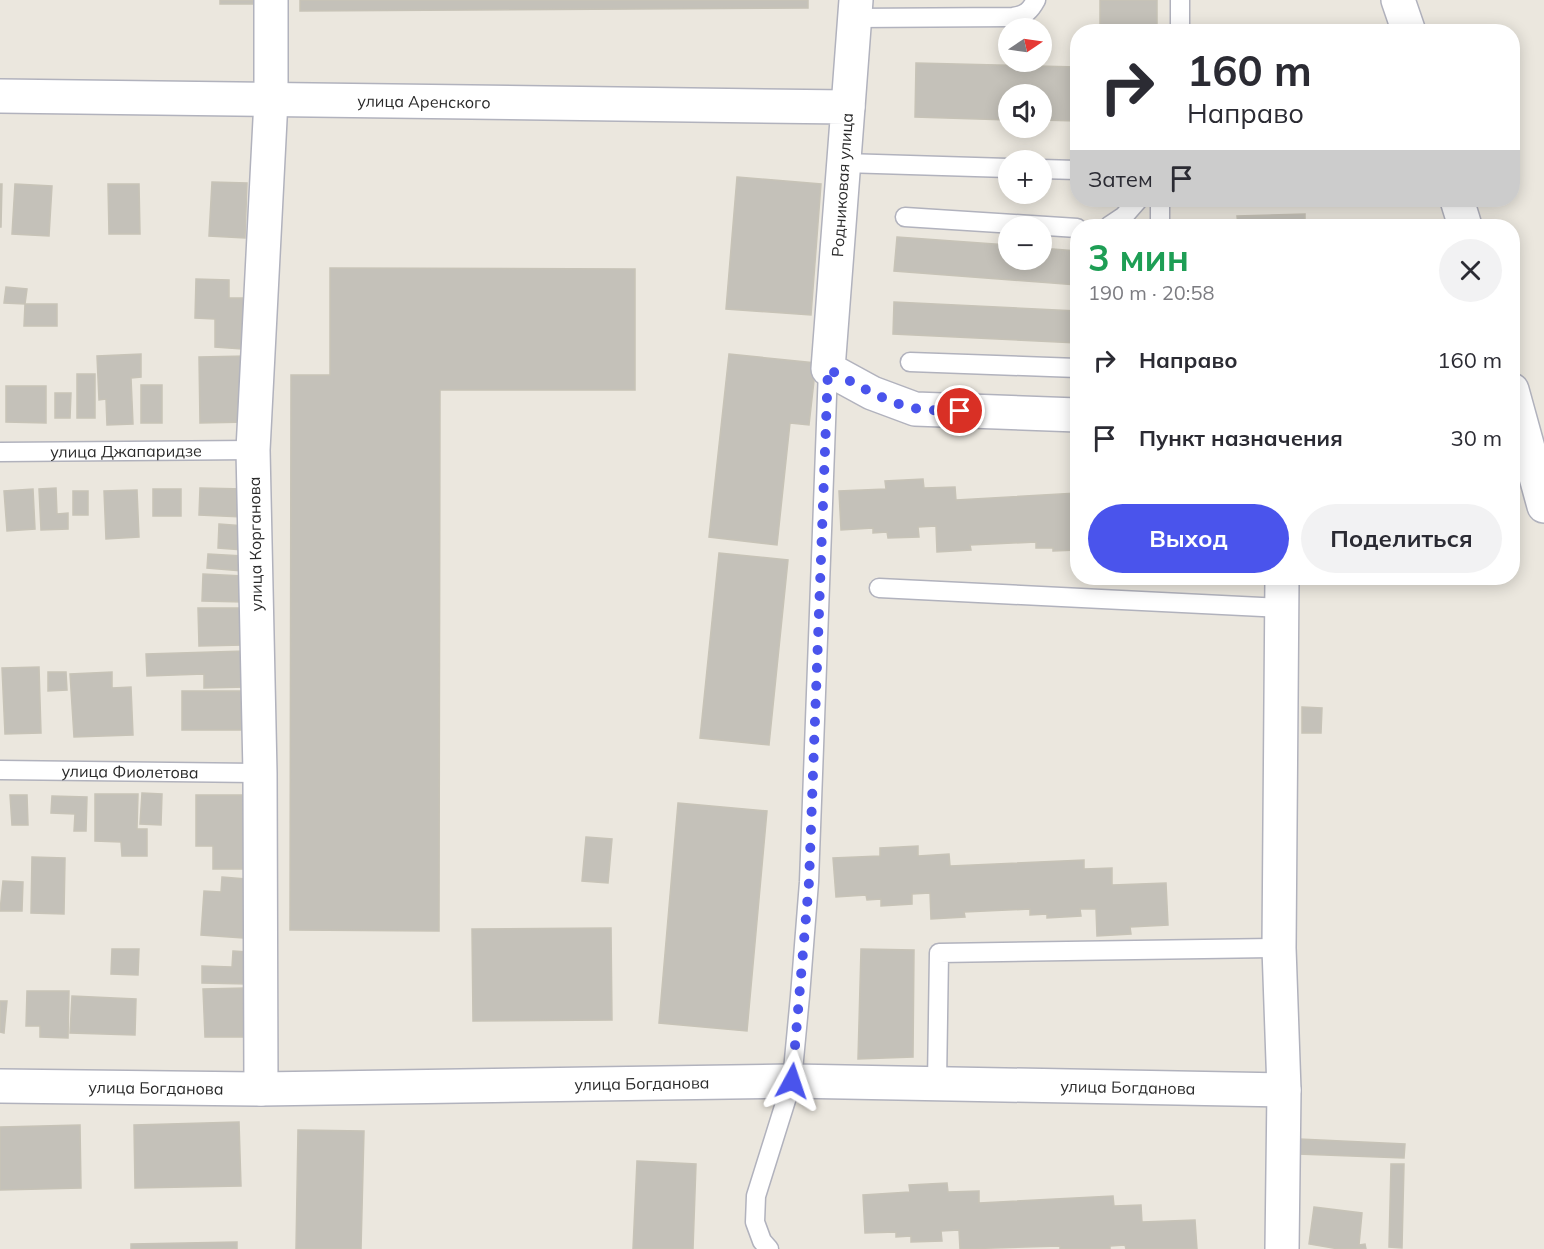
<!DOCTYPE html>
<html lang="ru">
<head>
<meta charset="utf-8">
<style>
  body { margin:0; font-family:Mulish,sans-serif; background:#f2f2f3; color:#2b2b33; height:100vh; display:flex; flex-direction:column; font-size:22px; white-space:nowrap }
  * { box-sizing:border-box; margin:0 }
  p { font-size:20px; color:#7c7c81 }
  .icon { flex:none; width:33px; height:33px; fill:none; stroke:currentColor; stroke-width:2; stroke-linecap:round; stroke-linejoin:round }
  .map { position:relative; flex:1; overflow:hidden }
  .drawer { position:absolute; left:1070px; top:219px; width:450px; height:366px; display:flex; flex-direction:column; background:#fff; border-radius:24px; box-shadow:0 3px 15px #0003 }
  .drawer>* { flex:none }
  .hud { position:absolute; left:1070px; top:24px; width:450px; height:183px; border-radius:24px; box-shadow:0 3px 15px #0003; background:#fff; color:#2b2b33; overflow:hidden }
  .needle { width:39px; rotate:77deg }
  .fabs { position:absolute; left:998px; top:18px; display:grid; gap:12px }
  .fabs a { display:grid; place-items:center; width:54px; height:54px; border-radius:50%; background:#fff; box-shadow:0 3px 15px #0003; font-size:30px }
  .pin { position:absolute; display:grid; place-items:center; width:51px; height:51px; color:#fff; margin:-26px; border:3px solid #fff; border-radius:50%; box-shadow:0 2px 6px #0007 }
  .me { position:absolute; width:66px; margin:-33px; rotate:5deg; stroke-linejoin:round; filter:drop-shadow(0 0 4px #0008) }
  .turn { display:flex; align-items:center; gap:21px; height:126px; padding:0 18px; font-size:27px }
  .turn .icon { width:78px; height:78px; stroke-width:2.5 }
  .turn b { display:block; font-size:42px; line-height:51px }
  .then { display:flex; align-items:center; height:57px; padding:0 18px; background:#0003; gap:12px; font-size:22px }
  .round { display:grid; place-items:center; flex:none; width:63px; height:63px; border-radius:32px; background:#f2f2f3 }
  .summary { display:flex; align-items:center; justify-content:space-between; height:102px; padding:0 18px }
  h1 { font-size:36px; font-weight:700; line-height:45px; color:#1e9e55 }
  .button { display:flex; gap:12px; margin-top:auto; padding:12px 18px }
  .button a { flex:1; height:69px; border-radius:36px; background:#4a54ec; color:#fff; font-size:24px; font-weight:700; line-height:69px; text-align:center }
  .button a+a { background:#f2f2f3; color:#2b2b33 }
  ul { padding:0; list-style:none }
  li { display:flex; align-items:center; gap:18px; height:78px; padding:0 18px }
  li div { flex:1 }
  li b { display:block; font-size:22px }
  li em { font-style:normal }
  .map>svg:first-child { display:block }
</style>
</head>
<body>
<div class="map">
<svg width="1544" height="1249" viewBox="0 0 1544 1249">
  <rect width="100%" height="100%" fill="#ebe7de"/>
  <g fill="#c4c1b9" stroke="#c7c3b7" stroke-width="1.5">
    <rect x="220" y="0" width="34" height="4"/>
    <polygon points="300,0 808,0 808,8 300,11"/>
    <rect x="1100" y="0" width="57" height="32"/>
    <polygon points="916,63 1077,67 1077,121 1041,120 1041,94 1008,94 1008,120 915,117"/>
    <polygon points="737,177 821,184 811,315 726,309"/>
    <polygon points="212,182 247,183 245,238 209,236"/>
    <polygon points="0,184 2,184 1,227 0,227"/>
    <polygon points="15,184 52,186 49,236 12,234"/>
    <polygon points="108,184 139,184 140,234 109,234"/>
    <polygon points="1305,214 1305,226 1238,226 1237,216"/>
    <polygon points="897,237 1008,245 1008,260 1041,260 1041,248 1077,251 1077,285 894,271"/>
    <polygon points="330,268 635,269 635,390 440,390 439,931 290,930 291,375 330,375"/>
    <polygon points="196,279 229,280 229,298 244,298 242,349 215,347 215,319 195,318"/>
    <polygon points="6,287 27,289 25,304 4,303"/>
    <polygon points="894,302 1077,311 1077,343 893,334"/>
    <polygon points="25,304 57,304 57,326 24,326"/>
    <polygon points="141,354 141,377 131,378 133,424 107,425 106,399 99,400 97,356"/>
    <polygon points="729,354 816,363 809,425 790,423 777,545 709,537"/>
    <polygon points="247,356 248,422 200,423 199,357"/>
    <rect x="77" y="374" width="18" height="44"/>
    <rect x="141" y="385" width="21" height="38"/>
    <polygon points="6,386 46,386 46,423 6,422"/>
    <polygon points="55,393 71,393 70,418 55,418"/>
    <polygon points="923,479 924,488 955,487 956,500 1077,493 1077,550 1053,551 1053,548 1036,548 1036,542 970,545 971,550 937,552 936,526 918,527 919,537 888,538 887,532 873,533 873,528 841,530 839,491 886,489 885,481"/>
    <polygon points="56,488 57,514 68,513 68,529 41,530 39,489"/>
    <polygon points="200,488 244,489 243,517 199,515"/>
    <polygon points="33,489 35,529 7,531 4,491"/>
    <rect x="153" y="489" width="28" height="27"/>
    <polygon points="137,490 139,537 106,539 104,491"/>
    <rect x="73" y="491" width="15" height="24"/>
    <polygon points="219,524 245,526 243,550 218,548"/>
    <polygon points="719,553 788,560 769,745 700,738"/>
    <polygon points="208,554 243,556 242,571 207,568"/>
    <polygon points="203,574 243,576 243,602 202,601"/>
    <polygon points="198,608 242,608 243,645 199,646"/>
    <polygon points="245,651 246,687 204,688 204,674 147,676 146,654"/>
    <polygon points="39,667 41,733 5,734 2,668"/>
    <polygon points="48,672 66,672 67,690 48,691"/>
    <polygon points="112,672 112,688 131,687 133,735 74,737 70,674"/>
    <polygon points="182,691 243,691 244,730 182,730"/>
    <polygon points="1302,707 1322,708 1321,733 1302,733"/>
    <polygon points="142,793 162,794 161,825 140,824"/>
    <polygon points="95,794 138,794 137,829 147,829 147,856 122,856 121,842 95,841"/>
    <polygon points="10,795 27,795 28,825 12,825"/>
    <polygon points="196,795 244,795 243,869 213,869 213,846 196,846"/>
    <polygon points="52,796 87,797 86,831 74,831 75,814 51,813"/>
    <polygon points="678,803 767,811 747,1031 659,1023"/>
    <polygon points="586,837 612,839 608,883 582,881"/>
    <polygon points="918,846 918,856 949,854 950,866 1084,860 1084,869 1112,868 1112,885 1166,883 1168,925 1130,927 1131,934 1097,936 1096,909 1080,909 1081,916 1047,918 1047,914 1030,915 1030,909 964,912 965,917 931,919 930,893 912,894 912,904 881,906 881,899 867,900 866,895 836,897 833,858 880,856 880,848"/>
    <polygon points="32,857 65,858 64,914 31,913"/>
    <polygon points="222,877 246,879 243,938 201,935 204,891 221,892"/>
    <polygon points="3,881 23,882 22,911 0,911"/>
    <polygon points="611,928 612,1020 473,1021 472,929"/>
    <polygon points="112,949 139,949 138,975 111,974"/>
    <polygon points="861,949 914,950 913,1057 858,1059"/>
    <polygon points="233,951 248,952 247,984 202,983 202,966 232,967"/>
    <polygon points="245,988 247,1037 205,1037 203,989"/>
    <polygon points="27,991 69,991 68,1038 40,1037 40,1026 26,1026"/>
    <polygon points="72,996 136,999 135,1035 70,1033"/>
    <polygon points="0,1001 7,1001 4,1033 0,1032"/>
    <polygon points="239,1122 241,1186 135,1188 134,1125"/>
    <polygon points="80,1125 81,1188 0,1190 0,1127"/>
    <polygon points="298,1130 364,1131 361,1249 296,1249"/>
    <polygon points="1299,1139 1405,1144 1404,1158 1298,1154"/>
    <polygon points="637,1161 696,1164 693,1249 633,1249"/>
    <polygon points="1391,1164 1404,1164 1402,1248 1389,1247"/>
    <polygon points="947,1183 948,1192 979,1191 979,1203 1113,1196 1114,1206 1141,1205 1142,1222 1195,1220 1197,1249 1126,1249 1125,1245 1110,1246 1110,1249 1060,1249 1060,1246 960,1249 959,1230 941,1231 942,1241 911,1242 911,1236 896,1237 896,1232 865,1233 863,1195 910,1192 909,1185"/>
    <polygon points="1314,1207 1362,1213 1359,1245 1365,1244 1366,1249 1339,1249 1309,1244"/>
    <polygon points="237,1242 237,1249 131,1249 131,1244"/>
  </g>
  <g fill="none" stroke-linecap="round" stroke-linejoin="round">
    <defs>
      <g id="service">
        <path d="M 853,18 L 1013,17 C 1026,15 1030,11 1036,0"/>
        <polyline points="1180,32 1180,0"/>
        <polyline points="844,163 1008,168"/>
        <polyline points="1041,169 1077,170"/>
        <polyline points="905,217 1077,228"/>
        <polyline points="1109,226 1124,216 1138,200"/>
        <polyline points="1160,226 1160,200"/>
        <polyline points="910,362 1077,368"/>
        <path id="s1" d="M 0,452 L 253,450"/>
        <polyline points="879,588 1283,608"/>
        <path id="s2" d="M 0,770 L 260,773"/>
        <polyline points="937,1083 939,953 1279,948"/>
        <polyline points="769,1249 762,1241 755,1222 756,1196 792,1081 800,996 809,882 828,369"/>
      </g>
      <g id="minor">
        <polyline points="848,107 856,0"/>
        <path id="s3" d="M 0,1086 L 261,1089 L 792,1081 L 1284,1090"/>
        <polyline points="261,1089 260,773 253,450 271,100 271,0"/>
      </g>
      <g id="tertiary">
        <path id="s4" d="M 0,96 L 848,107 L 828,369 L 872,393 L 915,409 L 1077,415"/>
        <polyline points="1282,1249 1284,1090 1279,948 1282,578"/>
      </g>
      <g id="secondary">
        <polyline points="1398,0 1409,32"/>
        <polyline points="1457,200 1465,226"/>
        <polyline points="1512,390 1544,506"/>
      </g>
    </defs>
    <use href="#service" stroke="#b1b2bd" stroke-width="21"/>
    <use href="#minor" stroke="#b1b2bd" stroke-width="36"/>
    <use href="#tertiary" stroke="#b1b2bd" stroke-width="36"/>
    <use href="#secondary" stroke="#b1b2bd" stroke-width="36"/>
    <use href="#service" stroke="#fff" stroke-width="18"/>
    <use href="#minor" stroke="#fff" stroke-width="33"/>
    <use href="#tertiary" stroke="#fff" stroke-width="33"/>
    <use href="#secondary" stroke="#fff" stroke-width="33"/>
  </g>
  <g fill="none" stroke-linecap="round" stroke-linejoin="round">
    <path stroke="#4a54ec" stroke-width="10" stroke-dasharray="0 18" d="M 792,1081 L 809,882 L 828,369 C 856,384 883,401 913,408 C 928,411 945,410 960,411"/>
  </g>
  <g text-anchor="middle" stroke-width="4.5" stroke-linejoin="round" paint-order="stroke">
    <g font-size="16" fill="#2a2a2a" stroke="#fff">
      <text dy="6" stroke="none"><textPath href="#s4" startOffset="424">улица Аренского</textPath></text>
      <text transform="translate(842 185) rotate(-86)" y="6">Родниковая улица</text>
      <text dy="6" stroke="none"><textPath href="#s1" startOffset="126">улица Джапаридзе</textPath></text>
      <text transform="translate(255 544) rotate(-91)" y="6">улица Корганова</text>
      <text dy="6" stroke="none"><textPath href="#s2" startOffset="130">улица Фиолетова</textPath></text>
      <text dy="6" stroke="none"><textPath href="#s3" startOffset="642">улица Богданова</textPath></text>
      <text dy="6" stroke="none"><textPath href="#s3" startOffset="1128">улица Богданова</textPath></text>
      <text dy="6" stroke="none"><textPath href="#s3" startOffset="156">улица Богданова</textPath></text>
    </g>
  </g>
</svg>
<div class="fabs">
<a><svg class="needle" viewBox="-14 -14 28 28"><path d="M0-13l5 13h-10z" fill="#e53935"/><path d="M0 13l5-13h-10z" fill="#7c7c81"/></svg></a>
<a><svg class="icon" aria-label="sound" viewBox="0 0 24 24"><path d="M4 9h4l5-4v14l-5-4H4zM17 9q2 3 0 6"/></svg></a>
<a>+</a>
<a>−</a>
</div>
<div class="pin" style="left:960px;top:411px;background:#d93025"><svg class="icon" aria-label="arrive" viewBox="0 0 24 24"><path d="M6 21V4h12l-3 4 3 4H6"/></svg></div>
<svg class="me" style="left:792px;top:1081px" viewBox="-20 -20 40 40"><path d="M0-17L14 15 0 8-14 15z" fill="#4a54ec" stroke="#fff" stroke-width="4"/></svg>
<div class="hud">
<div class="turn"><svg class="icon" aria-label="right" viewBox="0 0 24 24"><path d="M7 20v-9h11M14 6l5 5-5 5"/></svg><div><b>160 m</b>Направо</div></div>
<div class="then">Затем<svg class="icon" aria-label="arrive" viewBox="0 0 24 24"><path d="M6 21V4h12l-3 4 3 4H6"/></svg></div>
</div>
<section class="drawer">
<div class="summary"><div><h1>3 мин</h1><p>190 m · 20:58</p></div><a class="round"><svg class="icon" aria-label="close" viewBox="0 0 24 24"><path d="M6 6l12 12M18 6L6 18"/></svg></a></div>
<ul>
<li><svg class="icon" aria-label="right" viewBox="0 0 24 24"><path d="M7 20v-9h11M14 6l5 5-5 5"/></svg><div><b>Направо</b></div><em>160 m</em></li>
<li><svg class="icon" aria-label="arrive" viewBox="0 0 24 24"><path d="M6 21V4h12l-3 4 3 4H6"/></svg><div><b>Пункт назначения</b></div><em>30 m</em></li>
</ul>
<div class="button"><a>Выход</a><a>Поделиться</a></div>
</section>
</div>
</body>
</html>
